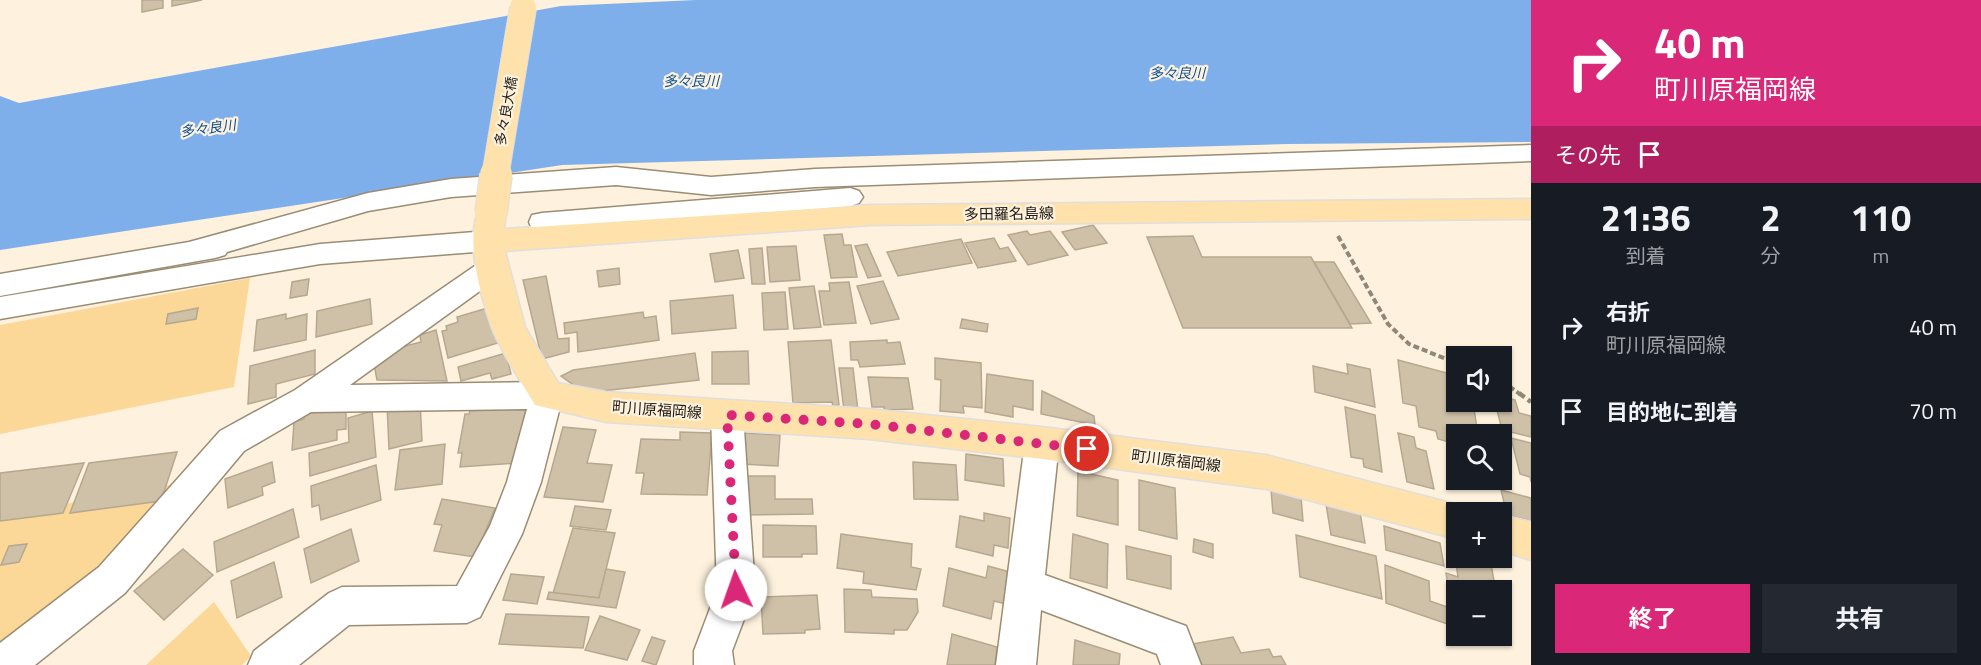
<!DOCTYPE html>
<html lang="ja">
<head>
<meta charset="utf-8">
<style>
  body { margin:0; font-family:"Titillium Web","Noto Sans JP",sans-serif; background:#242831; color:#f1f3f6; height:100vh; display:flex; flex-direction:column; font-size:22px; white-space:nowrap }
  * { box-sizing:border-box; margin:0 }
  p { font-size:20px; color:#9ea1a6 }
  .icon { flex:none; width:33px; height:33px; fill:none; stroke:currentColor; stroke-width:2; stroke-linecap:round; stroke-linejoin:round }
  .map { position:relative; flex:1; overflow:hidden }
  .details { display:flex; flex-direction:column; background:#171b24; width:450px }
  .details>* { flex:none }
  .guide { background:#db2777; color:#fff; overflow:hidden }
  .fabs { position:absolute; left:1446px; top:346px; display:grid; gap:12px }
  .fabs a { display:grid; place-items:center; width:66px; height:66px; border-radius:0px; background:#171b24; box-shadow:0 2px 4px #0004; font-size:30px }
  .pin { position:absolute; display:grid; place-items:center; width:51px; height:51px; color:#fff; margin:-26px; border:3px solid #fff; border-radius:50%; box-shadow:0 2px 6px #0007 }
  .me { position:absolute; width:66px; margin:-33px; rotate:357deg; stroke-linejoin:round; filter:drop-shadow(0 0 4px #0008) }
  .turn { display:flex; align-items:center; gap:21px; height:126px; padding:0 24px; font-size:27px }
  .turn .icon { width:78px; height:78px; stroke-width:2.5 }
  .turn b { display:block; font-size:42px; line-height:51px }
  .then { display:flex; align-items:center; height:57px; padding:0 24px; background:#0003; gap:12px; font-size:22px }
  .eta { display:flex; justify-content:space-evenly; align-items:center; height:102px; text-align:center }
  .eta b { font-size:36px; font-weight:700; line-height:42px }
  .action { display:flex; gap:12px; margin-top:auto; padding:12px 24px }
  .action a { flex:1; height:69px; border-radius:0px; background:#db2777; color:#fff; font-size:24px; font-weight:700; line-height:69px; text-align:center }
  .action a+a { background:#242831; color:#f1f3f6 }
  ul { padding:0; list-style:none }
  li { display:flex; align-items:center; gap:18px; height:84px; padding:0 24px }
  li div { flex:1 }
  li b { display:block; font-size:22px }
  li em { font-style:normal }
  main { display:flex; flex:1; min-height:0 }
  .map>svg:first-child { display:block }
</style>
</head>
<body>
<main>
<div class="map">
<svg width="1531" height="665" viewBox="0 0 1531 665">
  <rect width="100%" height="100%" fill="#fef2de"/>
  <g fill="#fbd898">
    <polygon points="250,278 234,387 0,434 0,325"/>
    <polygon points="174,484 127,543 44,614 0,642 0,516"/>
    <polygon points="214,602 251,656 242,665 146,665"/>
  </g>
  <polygon fill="#7fafeb" points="696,0 1531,0 1531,142 1288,144 562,165 0,250 0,96 19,103 561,6"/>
  <g fill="#cfc1a8" stroke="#b6a890" stroke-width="1.5">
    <polygon points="142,0 163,0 163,8 142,12"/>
    <polygon points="172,0 202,0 172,6"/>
    <polygon points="1093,225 1107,243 1075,250 1062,232"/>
    <polygon points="1027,231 1030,235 1050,231 1068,255 1028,265 1008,235"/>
    <polygon points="842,234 844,245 851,245 857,277 831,278 824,235"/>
    <polygon points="1193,236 1202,257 1311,257 1352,328 1183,328 1147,237"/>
    <polygon points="994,238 1000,249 1008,247 1016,261 978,268 965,243"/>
    <polygon points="961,239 972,263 898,276 887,252"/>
    <polygon points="867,244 881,276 868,278 855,246"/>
    <polygon points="796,246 800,280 770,282 767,247"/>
    <polygon points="762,248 765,284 752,284 749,249"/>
    <polygon points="738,250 744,278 715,282 710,254"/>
    <polygon points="1314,262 1334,262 1371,323 1350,324"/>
    <polygon points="619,268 620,284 599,287 597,271"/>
    <polygon points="546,276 558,339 569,338 569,352 542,359 523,280"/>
    <polygon points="309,279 307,295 290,298 292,282"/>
    <polygon points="883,281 899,319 871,324 857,286"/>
    <polygon points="849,282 856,323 824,325 819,291 830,291 829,283"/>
    <polygon points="814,286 821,327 794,329 789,288"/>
    <polygon points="785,292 788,329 764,330 762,293"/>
    <polygon points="733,295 736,328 672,334 670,301"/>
    <polygon points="370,299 372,324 316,337 317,311"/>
    <polygon points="491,307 501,342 448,358 442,331 447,330 446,326 458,322 457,317"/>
    <polygon points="198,308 196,319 166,324 168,314"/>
    <polygon points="643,312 644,318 656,316 659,340 578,352 577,332 565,334 564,323"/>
    <polygon points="286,314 286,319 307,314 306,340 254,351 257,320"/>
    <polygon points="962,319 988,324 987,332 960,328"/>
    <polygon points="436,330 447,381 377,380 374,364 394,349 421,342 420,335"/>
    <polygon points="831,340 839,405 833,406 832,402 793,403 788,342"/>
    <polygon points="887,340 887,343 900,342 905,364 860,367 858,360 851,360 850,342"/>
    <polygon points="315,350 315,374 276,384 276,397 248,404 250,366"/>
    <polygon points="748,351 749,384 712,384 712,352"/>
    <polygon points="506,353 511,374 492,379 490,373 461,381 458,367"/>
    <polygon points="695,353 699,380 593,392 582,391 561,376 573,370"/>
    <polygon points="935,358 981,363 982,408 963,406 964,413 940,411 941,380 935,379"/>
    <polygon points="1398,360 1447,373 1449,382 1456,384 1456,402 1473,402 1478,435 1456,435 1456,444 1438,439 1436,431 1419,427 1416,406 1403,403"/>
    <polygon points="1347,364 1370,369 1375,407 1315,392 1313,366 1348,374"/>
    <polygon points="839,368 853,368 858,411 844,411"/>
    <polygon points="987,374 1033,381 1033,410 1013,406 1013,417 985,412"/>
    <polygon points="868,377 908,378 913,409 884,410 884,407 872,407"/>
    <polygon points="1042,391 1094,416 1095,425 1041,414"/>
    <polygon points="1502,397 1515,400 1519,413 1531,416 1531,437 1502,430 1495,402 1502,402"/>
    <polygon points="420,400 422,441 389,449 387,404"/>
    <polygon points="346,403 346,429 337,430 337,440 292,450 294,422 304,419 304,412"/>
    <polygon points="529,407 517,463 460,467 462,453 458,453 465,414 469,414 470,411"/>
    <polygon points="1345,407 1375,415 1382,472 1364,467 1363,459 1351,457"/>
    <polygon points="372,411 376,457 310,476 309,453 349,442 348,418"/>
    <polygon points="563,427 596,430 587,463 612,465 603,502 544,497"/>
    <polygon points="680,432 712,433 707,495 641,494 644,473 636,473 641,439 680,440"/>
    <polygon points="744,433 780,435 778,466 741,464"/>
    <polygon points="1398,433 1414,437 1416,448 1426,451 1434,489 1407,482"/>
    <polygon points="1511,438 1531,443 1531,482 1530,477 1520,474"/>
    <polygon points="445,444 442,484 395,490 400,450"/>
    <polygon points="177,452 161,501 70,513 89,463"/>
    <polygon points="966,454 1003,459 1004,486 965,480"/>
    <polygon points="272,462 275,482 262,487 263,495 228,508 225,479"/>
    <polygon points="913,462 956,465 958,500 914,499"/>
    <polygon points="84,463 63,513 0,521 0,473"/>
    <polygon points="376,465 381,500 321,520 319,505 312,507 311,486"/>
    <polygon points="1078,471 1118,480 1118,525 1077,516"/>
    <polygon points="738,476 775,476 775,499 812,499 813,514 737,515"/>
    <polygon points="1139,480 1175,488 1177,539 1139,530"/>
    <polygon points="1271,490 1301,497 1303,521 1273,513"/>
    <polygon points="1501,490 1531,498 1531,521 1507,515"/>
    <polygon points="442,499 495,508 475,557 434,551 442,525 434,524"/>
    <polygon points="1326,504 1360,512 1365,543 1331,535"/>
    <polygon points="575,506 611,510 606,530 570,526"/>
    <polygon points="293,509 299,537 217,572 214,542"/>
    <polygon points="984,513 1010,518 1008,548 994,545 993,556 956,547 960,516 984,521"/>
    <polygon points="763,525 816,526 817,554 802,554 802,557 763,557"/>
    <polygon points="1384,526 1440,543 1444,566 1386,550"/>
    <polygon points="573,528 615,533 599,598 553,593"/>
    <polygon points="351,529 359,561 311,583 304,549"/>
    <polygon points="841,534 912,544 911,567 921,569 916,590 863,583 864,572 837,568"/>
    <polygon points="1073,534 1108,544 1107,588 1070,578"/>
    <polygon points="1296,535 1376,556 1382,599 1300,577"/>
    <polygon points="1194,539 1213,544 1213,558 1193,552"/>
    <polygon points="27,544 19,562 1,565 9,546"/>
    <polygon points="1126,546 1171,556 1171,589 1127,579"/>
    <polygon points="183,549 213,575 164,620 134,591"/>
    <polygon points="1454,549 1456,550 1456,558 1490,559 1496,591 1456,591 1456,602 1450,600 1446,573 1458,577"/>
    <polygon points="274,562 282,597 237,618 231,581"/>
    <polygon points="1385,565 1429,581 1430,601 1456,610 1456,627 1386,603"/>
    <polygon points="988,566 1014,573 1010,605 994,601 991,619 943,606 949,568 986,578"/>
    <polygon points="606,569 625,572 616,608 547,599 549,592 599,598"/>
    <polygon points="511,574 544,577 537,604 503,600"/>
    <polygon points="844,589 871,590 872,597 917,599 918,612 907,630 894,630 894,634 845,632"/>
    <polygon points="817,595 820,629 805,630 805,633 763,634 761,597"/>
    <polygon points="506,614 589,617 583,648 499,644"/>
    <polygon points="600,616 640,630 627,660 585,650"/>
    <polygon points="1502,627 1507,628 1509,644 1489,638 1502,636"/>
    <polygon points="952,634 997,647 995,665 947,665"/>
    <polygon points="652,637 665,641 656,665 642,661"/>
    <polygon points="1233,637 1241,653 1269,649 1273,657 1281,656 1286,665 1202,665 1192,644"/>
    <polygon points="1075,640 1120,654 1119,665 1073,665"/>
  </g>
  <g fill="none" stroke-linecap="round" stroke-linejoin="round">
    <defs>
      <g id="minor">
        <polygon points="1531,145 1531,161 815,187 711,195 616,185 451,197 368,211 227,252 225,255 215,258 0,296 0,274 189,242 368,193 451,179 616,167 711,177 815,169"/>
        <polygon points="850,188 859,191 863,197 859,203 850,206 542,231 532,229 529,222 532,215 542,213"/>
        <polygon points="488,231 498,234 502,241 498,248 488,251 320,264 0,319 0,297 320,244"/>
        <polygon points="492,258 502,261 506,268 502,275 350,385 547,382 558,386 563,395 541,482 522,534 480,617 467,623 349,625 299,665 248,665 254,651 329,593 342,587 457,586 490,526 507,482 527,409 311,412 244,451 125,593 35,665 0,665 0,643 99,567 220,431 295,390 482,261"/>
        <polygon points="727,401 738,405 743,415 755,590 732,651 734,665 694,665 694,651 717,590 711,415 716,405"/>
        <polygon points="1042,429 1054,433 1059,443 1045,575 1186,626 1201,665 1161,665 1157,654 1041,610 1036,665 996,665 1025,443 1030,433"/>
      </g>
      <g id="major">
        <path d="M 1531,199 L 1531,219 L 871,225 L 505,251 L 525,327 L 558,383 L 606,392 L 869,409 L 1042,427 L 1266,455 L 1470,508 L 1472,513 L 1456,513 L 1456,539 L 1266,489 L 1042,459 L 869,439 L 606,422 L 535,405 C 521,381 502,354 492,328 C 481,297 463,235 481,206 L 491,203 L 501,206 L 506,213 L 504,229 L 871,205 Z"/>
        <polygon points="1502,515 1531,522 1531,560 1502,551"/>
      </g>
    </defs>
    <use href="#minor" stroke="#9a8d75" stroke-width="3"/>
    <use href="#major" stroke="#e0dfde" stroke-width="3"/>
    <g stroke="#8f8778" stroke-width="4" stroke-dasharray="6 3" stroke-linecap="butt">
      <polyline points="1338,236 1388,324 1409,344 1456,363"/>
      <polyline points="1502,381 1521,395"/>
    </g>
    <polyline stroke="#8f8778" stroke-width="4.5" stroke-dasharray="7 4" stroke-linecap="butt" points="1519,393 1531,402"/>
    <use href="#minor" fill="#fff" fill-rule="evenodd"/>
    <use href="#major" fill="#fee1ab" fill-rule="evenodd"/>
    <defs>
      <polyline id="major-bridge-far1" points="495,177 523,8"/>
      <polyline id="major-bridge" points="491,213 496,175"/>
    </defs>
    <use href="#major-bridge-far1" stroke="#e0dfde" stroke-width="28" stroke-linecap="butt"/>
    <use href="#major-bridge" stroke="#e0dfde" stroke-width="34" stroke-linecap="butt"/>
    <use href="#major-bridge-far1" stroke="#fee1ab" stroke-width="26"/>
    <use href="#major-bridge" stroke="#fee1ab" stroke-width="32"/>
  </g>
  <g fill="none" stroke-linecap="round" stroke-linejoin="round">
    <polyline stroke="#db2777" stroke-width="10" stroke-dasharray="0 18" points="736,590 727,415 869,424 1087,449"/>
  </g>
  <g text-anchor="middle" stroke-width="4.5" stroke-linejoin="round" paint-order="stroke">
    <g font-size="14" font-style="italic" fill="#0a4f95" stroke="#fef2de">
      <text x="1177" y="78">多々良川</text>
      <text x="691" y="86">多々良川</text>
      <text transform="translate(208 128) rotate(-7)" y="5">多々良川</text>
    </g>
    <g font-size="14" fill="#221d14" stroke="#fef2de">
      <text transform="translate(506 111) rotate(-80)" y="5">多々良大橋</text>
    </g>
    <g font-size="15" fill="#221d14" stroke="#fef2de">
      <text transform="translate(1009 214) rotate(-1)" y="5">多田羅名島線</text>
      <text transform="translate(657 410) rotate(4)" y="5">町川原福岡線</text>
      <text transform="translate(1176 461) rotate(7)" y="5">町川原福岡線</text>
    </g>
  </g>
</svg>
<div class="fabs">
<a><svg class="icon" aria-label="sound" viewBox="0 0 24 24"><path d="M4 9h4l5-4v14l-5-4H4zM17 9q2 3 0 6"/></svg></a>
<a><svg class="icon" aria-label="search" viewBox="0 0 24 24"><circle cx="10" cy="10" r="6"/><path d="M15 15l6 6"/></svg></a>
<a>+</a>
<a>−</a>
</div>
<div class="pin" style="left:1087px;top:449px;background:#d93025"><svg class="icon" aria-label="arrive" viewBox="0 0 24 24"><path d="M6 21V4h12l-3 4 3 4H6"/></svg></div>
<svg class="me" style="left:736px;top:590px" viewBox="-20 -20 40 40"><circle r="19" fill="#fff"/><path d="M0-13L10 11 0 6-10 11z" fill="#db2777"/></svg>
</div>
<section class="details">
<div class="guide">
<div class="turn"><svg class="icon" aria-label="right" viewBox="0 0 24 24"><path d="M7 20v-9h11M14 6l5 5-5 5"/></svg><div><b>40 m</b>町川原福岡線</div></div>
<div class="then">その先<svg class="icon" aria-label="arrive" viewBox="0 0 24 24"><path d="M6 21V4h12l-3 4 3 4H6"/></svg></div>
</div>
<div class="eta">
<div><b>21:36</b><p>到着</p></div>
<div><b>2</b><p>分</p></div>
<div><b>110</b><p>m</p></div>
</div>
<ul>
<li><svg class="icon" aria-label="right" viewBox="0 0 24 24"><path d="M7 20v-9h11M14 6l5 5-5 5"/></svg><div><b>右折</b><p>町川原福岡線</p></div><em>40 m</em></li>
<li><svg class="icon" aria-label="arrive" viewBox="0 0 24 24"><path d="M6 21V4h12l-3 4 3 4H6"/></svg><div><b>目的地に到着</b></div><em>70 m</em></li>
</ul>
<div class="action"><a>終了</a><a>共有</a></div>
</section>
</main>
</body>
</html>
